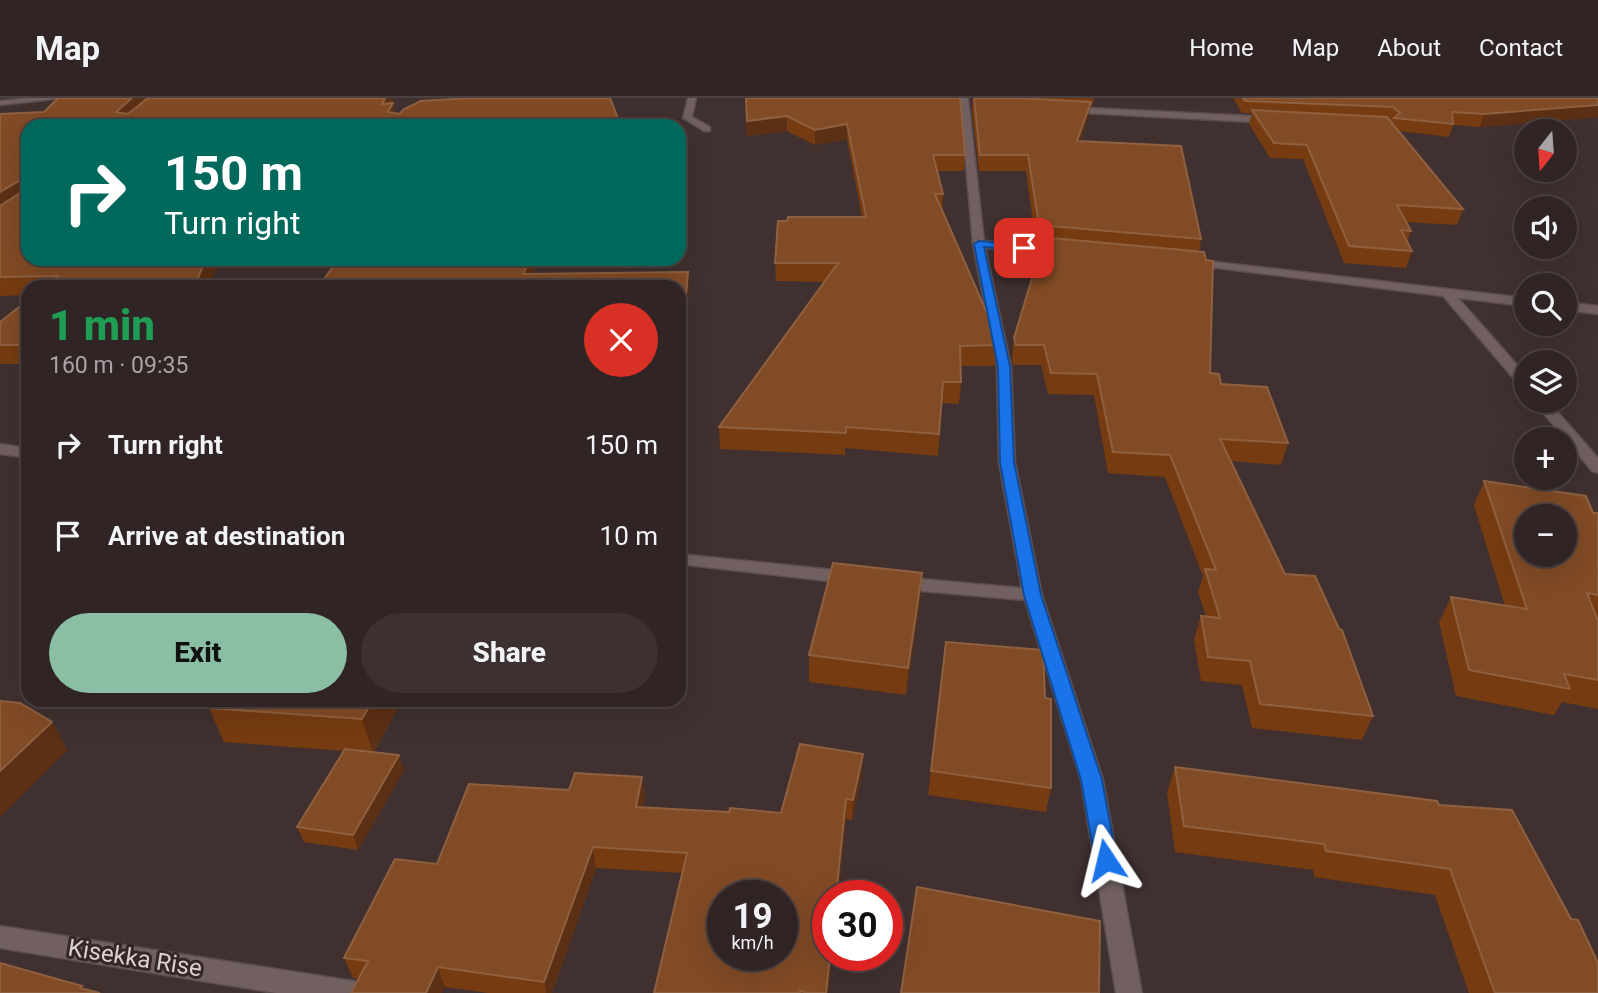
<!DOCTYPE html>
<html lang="en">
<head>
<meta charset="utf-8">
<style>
  body { margin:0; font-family:Roboto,sans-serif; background:#3c3031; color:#f1f3f6; height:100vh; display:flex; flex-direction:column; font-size:26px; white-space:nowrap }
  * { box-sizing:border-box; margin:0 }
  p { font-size:23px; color:#a8a4a6 }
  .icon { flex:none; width:38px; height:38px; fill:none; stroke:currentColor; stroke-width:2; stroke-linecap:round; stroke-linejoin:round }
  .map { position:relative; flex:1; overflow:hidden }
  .side { position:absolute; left:21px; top:182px; width:665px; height:427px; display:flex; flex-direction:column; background:#302424; border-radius:21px; box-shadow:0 7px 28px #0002,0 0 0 2px #4b4141 }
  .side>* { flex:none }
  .banner { position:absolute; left:21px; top:21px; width:665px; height:147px; border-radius:21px; box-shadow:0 7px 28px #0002,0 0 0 2px #4b4141; background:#00695c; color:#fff; overflow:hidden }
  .needle { width:46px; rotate:197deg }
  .fabs { position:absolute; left:1514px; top:21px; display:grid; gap:14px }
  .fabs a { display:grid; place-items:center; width:63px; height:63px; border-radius:50%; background:#302424; box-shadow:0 7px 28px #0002,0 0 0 2px #4b4141; font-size:35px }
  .speed { position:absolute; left:707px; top:782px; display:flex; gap:14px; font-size:35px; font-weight:700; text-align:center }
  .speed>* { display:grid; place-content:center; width:91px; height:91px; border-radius:50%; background:#302424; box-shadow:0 7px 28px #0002,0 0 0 2px #4b4141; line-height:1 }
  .speed small { font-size:18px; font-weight:400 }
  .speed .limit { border:10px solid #d22; background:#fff; color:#111 }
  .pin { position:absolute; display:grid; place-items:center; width:60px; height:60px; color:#fff; margin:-30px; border-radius:14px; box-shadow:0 4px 10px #0006 }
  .me { position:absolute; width:77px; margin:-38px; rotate:350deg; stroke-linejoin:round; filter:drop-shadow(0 0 5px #0008) }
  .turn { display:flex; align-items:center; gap:24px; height:147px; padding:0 28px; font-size:32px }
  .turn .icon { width:91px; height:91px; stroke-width:2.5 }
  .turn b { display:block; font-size:49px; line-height:60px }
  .round { display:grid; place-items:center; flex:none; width:74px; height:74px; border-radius:37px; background:#3c3031 }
  .headline { display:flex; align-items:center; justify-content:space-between; height:119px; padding:0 28px }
  h1 { font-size:42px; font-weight:800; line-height:52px; color:#1e9e55 }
  .primary-button { display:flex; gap:14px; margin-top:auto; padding:14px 28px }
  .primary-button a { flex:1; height:80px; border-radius:42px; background:#8abfa5; color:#111; font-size:28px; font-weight:800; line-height:80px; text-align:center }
  .primary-button a+a { background:#3c3031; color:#f1f3f6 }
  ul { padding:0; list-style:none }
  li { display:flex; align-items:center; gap:21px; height:91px; padding:0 28px }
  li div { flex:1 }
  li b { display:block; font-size:26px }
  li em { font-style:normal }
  header { display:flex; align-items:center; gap:42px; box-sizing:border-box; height:98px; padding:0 35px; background:#302424; border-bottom:2px solid #4b4141 }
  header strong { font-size:33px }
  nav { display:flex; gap:38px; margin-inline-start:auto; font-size:24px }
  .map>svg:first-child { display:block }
</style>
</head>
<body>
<header>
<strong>Map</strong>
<nav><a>Home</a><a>Map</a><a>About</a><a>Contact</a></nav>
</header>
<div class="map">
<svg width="1598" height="895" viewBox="0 0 1598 895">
  <rect width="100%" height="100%" fill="#403030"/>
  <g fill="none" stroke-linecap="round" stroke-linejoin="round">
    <defs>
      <g id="minor">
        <polygon points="29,0 62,0 0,7 0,3"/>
        <polygon points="688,0 696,0 692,19 710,29 710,33 704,33 683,20"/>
        <polygon points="960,0 968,0 984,143 1060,150 1066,153 1060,156 985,150 1011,269 1015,364 1042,497 1103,682 1142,895 1116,895 1081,682 1025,502 899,491 890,485 899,479 1022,490 999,364 997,269 973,146"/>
        <polygon points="1068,9 1274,19 1278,22 1274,25 1065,14"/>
        <polygon points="1189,161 1526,200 1526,208 1458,200 1526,277 1526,290 1521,289 1443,198 1185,166 1183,164"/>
        <polygon points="1564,204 1598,208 1598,216 1564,212"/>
        <polygon points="1533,303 1548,303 1598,360 1598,375 1592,373"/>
        <polygon points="0,346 28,350 28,360 0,356"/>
        <polygon points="679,456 854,474 863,480 854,486 679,466"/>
        <polygon points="0,828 353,883 362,886 366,895 276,895 0,850"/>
      </g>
    </defs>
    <use href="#minor" stroke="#594c4c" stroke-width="3"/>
    <use href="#minor" fill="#726060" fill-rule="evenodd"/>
  </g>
  <g fill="#763b10">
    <polygon points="58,0 394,0 392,5 393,5 395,16 621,28 28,28 28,161 220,161 208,189 28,189 28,197 0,198 0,16 44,14"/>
    <polygon points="745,0 965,57 964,73 937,73 943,96 942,112 996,247 994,268 961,268 961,284 959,306 942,305 938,358 845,350 845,357 720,351 719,329 824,184 776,183 775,165 862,119 847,41 815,47 787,33 747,38"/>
    <polygon points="973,0 1094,0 1092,8 1090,8 1088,18 1080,44 1201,141 1199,153 1210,275 1288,345 1281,367 1231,363 1285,476 1373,618 1362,642 1252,630 1242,587 1201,583 1194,542 1201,518 1206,518 1198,494 1203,478 1165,379 1108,375 1094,297 1048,296 1041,267 1013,267 1012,260 1014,240 1038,158 1040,145 1036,145 1026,73 979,73 972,13"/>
    <polygon points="1233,0 1598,0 1598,19 1480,29 1453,27 1449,39 1399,33 1463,111 1457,127 1406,124 1411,133 1407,144 1412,153 1406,170 1344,165 1303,61 1270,60 1249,26 1252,15 1242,15"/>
    <polygon points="28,202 28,266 0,266 0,224"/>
    <polygon points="1484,383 1598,415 1598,611 1562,604 1554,617 1456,598 1439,524 1451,499 1505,508 1474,407"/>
    <polygon points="922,475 920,502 906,597 809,584 809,557"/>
    <polygon points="946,544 1051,690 1046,714 928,697"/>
    <polygon points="214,602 402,602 374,654 404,672 358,752 304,744 297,729 344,653 224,644 209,610"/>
    <polygon points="1175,669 1439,707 1598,895 1469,895 1435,797 1314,779 1313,772 1175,754 1167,695"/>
    <polygon points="862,676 852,722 846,721 828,895 654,895 682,775 596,770 552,895 488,895 445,889 353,880 344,860 437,766 645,699 643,710 729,714 781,715"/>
  </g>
  <g fill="#5c3014">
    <polygon points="132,0 152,0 121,28 116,14"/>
    <polygon points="385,0 394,0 385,20 382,6"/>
    <polygon points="1091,4 1088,18 1075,59 1077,43"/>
    <polygon points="393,5 396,19 388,14"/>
    <polygon points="1598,7 1598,19 1480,29 1484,16"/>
    <polygon points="787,18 787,33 747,38 747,23"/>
    <polygon points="847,26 847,41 815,47 815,32"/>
    <polygon points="22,81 28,96 0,115 0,94"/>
    <polygon points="206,161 220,161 208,189 194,189"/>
    <polygon points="530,161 539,161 528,189 523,176"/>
    <polygon points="688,174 689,192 680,302 679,274"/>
    <polygon points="922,475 920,502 906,597 908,570"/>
    <polygon points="373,602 402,602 373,655 362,621"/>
    <polygon points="52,624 67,652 0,719 0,673"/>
    <polygon points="863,656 862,676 852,722 853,702"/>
    <polygon points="399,657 404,672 358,752 353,737"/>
    <polygon points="642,679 645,699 638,730 636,709"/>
    <polygon points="846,701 846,721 838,798 836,798"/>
    <polygon points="593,749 596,770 552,895 546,895 544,884"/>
    <polygon points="830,858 832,858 828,895 826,895"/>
    <polygon points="438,869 445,889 442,895 426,895"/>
  </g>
  <g fill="#814b25" stroke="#8f6040" stroke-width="2" fill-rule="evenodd">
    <polygon points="58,0 132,0 116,14 128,16 148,0 385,0 382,6 393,5 388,14 399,16 404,11 421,3 471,0 610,0 621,28 28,28 28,161 206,161 194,189 45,189 58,178 0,179 0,108 23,93 22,81 0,94 0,16 44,14"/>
    <polygon points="746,0 960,0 965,57 933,57 943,96 935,96 993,229 996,247 960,248 961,284 943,284 939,336 846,329 846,335 719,329 838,165 775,165 778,123 787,123 788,119 866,119 847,26 815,32 787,18 747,23"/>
    <polygon points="974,0 1014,0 1091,4 1077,43 1181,48 1201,141 1039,127 1028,57 980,57"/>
    <polygon points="1243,0 1598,0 1598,7 1484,16 1452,14 1453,26 1394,20 1400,15 1393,9 1245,3"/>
    <polygon points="1252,12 1387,19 1463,111 1397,107 1411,133 1401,132 1412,153 1349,148 1307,47 1274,45"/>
    <polygon points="1040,139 1204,154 1206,162 1213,163 1210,275 1219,276 1221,286 1267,289 1288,345 1220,341 1285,476 1315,478 1339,531 1342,532 1373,618 1260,606 1250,563 1208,559 1201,518 1220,520 1205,471 1216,472 1170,357 1113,354 1097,276 1051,275 1044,247 1016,247 1014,240 1042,147"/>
    <polygon points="339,161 530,161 523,176 688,174 679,274 679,189 318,189"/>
    <polygon points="28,202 28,247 0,247 0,224"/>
    <path d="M 1484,383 L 1586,398 L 1593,415 L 1598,415 L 1598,497 L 1587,495 L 1598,523 L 1598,582 L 1564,576 L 1570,591 L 1469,572 L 1451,499 L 1527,511 ZM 1526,418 L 1564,418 L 1564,457 L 1526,457 Z"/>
    <polygon points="833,465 922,475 908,570 809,557"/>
    <polygon points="946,544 1043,552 1045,600 1051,601 1051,690 931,673"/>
    <polygon points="214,602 373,602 362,621 209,610"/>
    <polygon points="0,603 20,605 52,624 0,673"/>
    <path d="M 800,646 L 863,656 L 853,702 L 846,701 L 836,798 L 828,798 L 828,858 L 830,858 L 826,895 L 808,895 L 800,893 L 800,895 L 654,895 L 687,755 L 593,749 L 544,884 L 438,869 L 426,895 L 351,895 L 368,863 L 344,860 L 395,761 L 437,766 L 469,686 L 569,692 L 575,675 L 642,679 L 636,709 L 729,714 L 730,710 L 781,715 ZM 723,798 L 782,798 L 782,858 L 723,858 Z"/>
    <polygon points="345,651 399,657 353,737 297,729"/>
    <polygon points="1175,669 1437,703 1439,707 1512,712 1571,821 1578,822 1598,865 1598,895 1495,895 1450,771 1326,753 1324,746 1184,728"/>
    <polygon points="917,789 1100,823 1099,895 901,895"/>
    <polygon points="0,865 82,888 80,890 100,895 0,895"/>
  </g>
  <polygon fill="#1a73e8" stroke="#114b97" stroke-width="2" points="979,143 1024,147 1029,150 1024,153 984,149 1010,269 1014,364 1041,497 1102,682 1117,762 1114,768 1106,771 1098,768 1095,762 1081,682 1024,497 1000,364 998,269 974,146"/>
  <g text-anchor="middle" stroke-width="6" stroke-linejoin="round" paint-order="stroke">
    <g font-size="24" fill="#dbd1d1" stroke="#352627">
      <text transform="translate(135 860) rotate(9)" y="8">Kisekka Rise</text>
    </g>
  </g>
</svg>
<div class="fabs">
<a><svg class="needle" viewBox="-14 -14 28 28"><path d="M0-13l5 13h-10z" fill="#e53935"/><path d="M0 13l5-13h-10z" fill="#a8a4a6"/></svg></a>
<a><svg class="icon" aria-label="sound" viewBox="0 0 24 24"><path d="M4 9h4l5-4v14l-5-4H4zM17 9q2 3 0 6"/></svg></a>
<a><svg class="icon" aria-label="search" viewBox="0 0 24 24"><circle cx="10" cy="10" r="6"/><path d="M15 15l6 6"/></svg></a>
<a><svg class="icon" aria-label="layers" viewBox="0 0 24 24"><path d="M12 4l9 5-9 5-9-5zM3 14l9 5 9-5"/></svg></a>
<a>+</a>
<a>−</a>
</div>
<div class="speed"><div>19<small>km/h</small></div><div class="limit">30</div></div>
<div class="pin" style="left:1024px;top:150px;background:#d93025"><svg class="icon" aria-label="arrive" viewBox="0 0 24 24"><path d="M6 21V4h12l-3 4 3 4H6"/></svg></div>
<svg class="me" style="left:1106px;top:762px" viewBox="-20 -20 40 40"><path d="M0-17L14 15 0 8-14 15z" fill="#1a73e8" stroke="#fff" stroke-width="4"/></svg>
<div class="banner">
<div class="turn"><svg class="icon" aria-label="right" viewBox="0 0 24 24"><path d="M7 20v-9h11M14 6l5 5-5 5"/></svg><div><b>150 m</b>Turn right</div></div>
</div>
<section class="side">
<div class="headline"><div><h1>1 min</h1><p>160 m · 09:35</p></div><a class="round" style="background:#d93025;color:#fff"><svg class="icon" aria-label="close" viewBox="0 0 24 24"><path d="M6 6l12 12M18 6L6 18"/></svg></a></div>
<ul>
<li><svg class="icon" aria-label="right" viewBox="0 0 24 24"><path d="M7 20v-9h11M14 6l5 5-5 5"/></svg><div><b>Turn right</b></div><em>150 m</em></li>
<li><svg class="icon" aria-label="arrive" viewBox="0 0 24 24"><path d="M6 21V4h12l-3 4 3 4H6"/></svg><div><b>Arrive at destination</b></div><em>10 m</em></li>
</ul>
<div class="primary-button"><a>Exit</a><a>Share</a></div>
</section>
</div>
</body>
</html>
